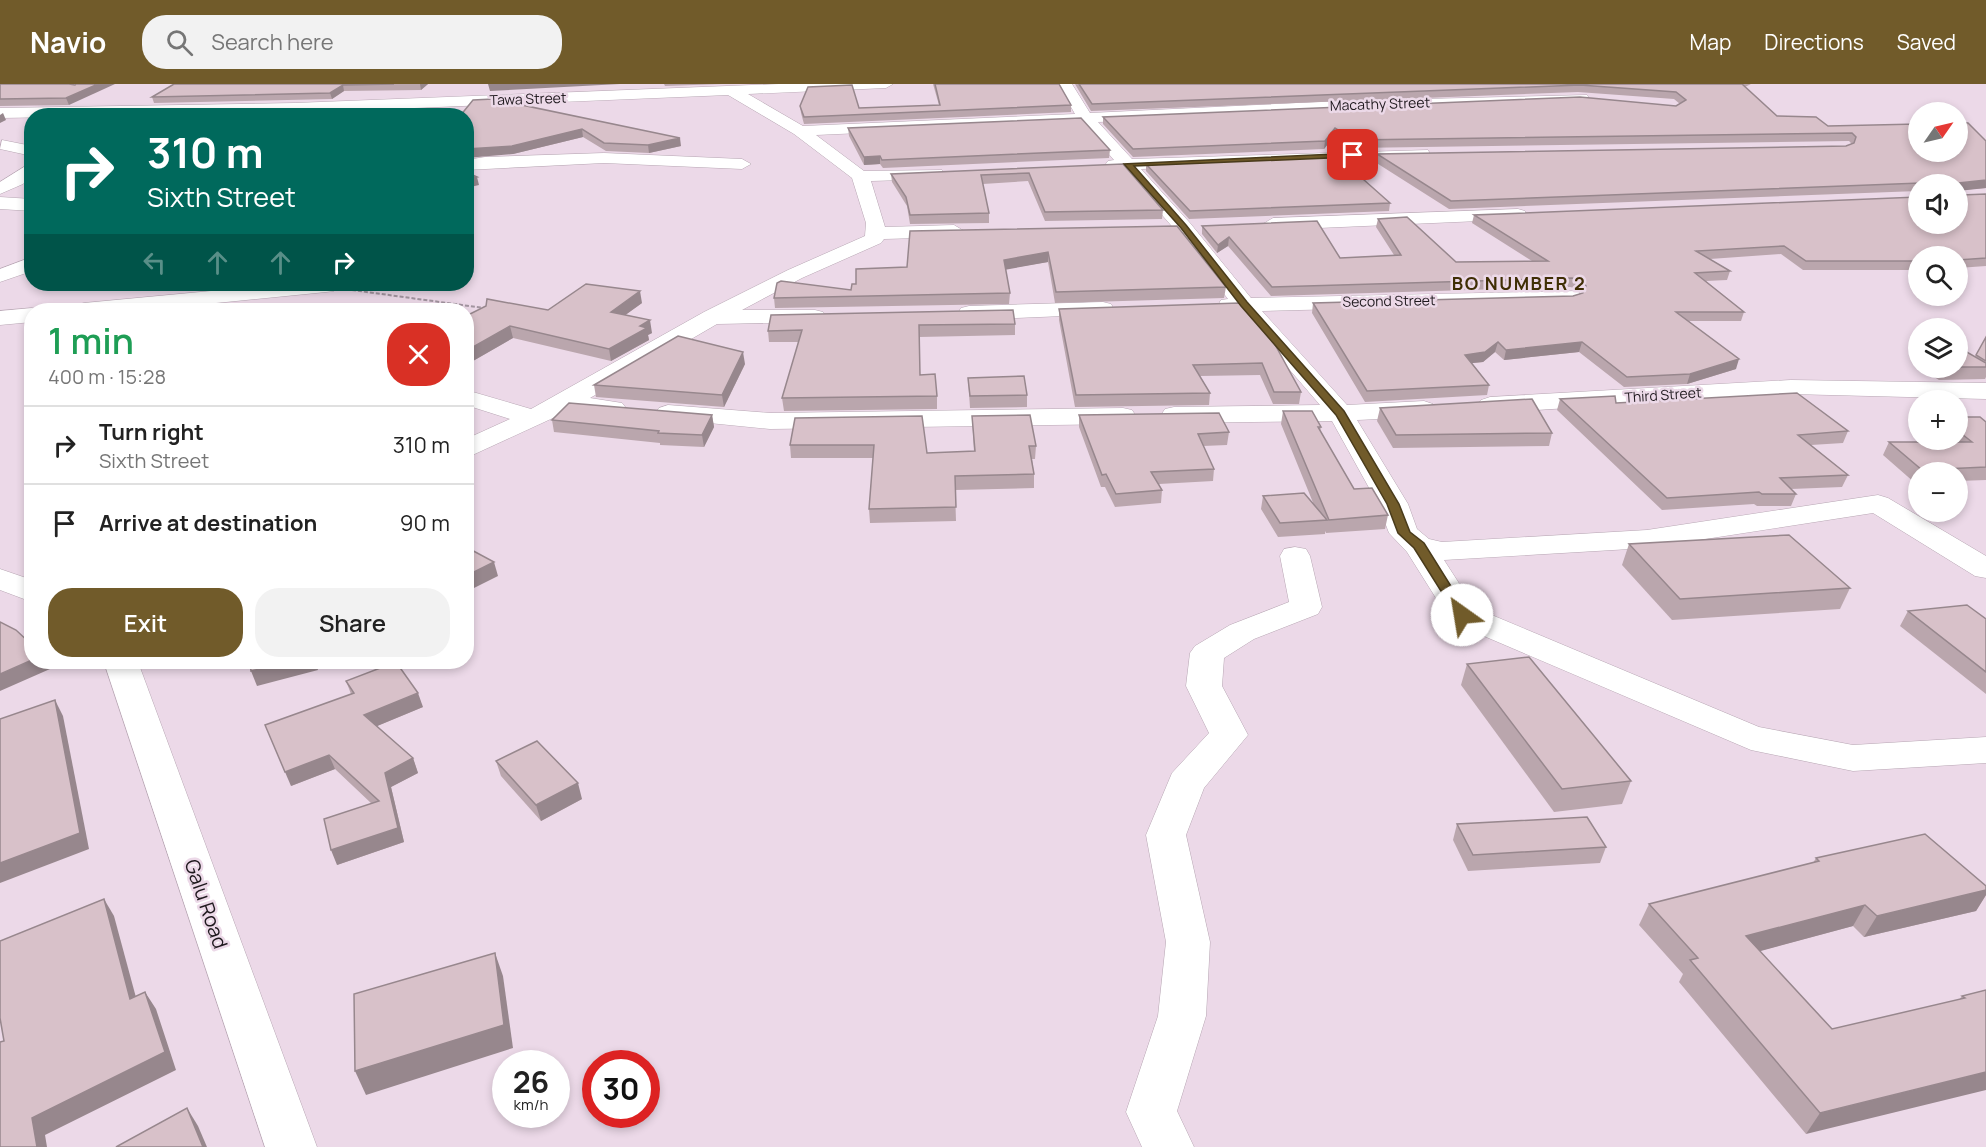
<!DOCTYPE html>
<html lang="en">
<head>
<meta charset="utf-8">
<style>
  body { margin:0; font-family:Manrope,sans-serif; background:#f2f2f2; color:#222; height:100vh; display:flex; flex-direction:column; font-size:22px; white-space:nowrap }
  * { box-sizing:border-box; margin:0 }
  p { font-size:20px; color:#767676 }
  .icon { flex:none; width:33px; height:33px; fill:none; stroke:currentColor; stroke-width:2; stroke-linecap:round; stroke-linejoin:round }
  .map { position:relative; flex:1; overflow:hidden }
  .side { position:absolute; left:24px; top:219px; width:450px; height:366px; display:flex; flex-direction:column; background:#fff; border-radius:24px; box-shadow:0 3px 9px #0003 }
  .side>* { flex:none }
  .top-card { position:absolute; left:24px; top:24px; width:450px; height:183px; border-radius:24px; box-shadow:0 3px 9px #0003; background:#00695c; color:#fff; overflow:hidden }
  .needle { width:39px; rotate:56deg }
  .controls { position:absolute; left:1908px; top:18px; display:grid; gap:12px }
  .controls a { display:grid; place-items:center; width:60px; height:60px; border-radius:50%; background:#fff; box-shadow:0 3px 9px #0003; font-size:30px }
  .speed { position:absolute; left:492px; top:966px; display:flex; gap:12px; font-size:30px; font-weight:700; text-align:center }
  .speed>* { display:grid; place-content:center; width:78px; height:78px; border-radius:50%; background:#fff; box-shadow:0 3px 9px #0003; line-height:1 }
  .speed small { font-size:15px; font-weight:400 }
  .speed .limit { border:9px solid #d22; background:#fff; color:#111 }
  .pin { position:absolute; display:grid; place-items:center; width:51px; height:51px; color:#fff; margin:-26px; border-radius:12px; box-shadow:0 3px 9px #0006 }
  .me { position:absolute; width:66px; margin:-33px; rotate:328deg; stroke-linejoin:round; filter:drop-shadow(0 0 4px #0008) }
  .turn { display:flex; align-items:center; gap:21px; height:126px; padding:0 24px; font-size:27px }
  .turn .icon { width:78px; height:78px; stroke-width:2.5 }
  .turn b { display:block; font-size:42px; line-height:51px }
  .lanes { display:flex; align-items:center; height:57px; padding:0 24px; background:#0003; justify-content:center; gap:30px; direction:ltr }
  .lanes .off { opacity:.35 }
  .round { display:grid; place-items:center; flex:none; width:63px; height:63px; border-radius:24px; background:#f2f2f2 }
  .overview { display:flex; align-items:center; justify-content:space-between; height:102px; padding:0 24px }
  h1 { font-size:36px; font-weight:600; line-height:45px; color:#1e9e55 }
  .cta { display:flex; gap:12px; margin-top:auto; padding:12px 24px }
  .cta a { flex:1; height:69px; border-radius:24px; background:#715b2a; color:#fff; font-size:24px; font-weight:600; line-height:69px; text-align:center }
  .cta a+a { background:#f2f2f2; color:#222 }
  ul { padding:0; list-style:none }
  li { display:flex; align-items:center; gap:18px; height:78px; padding:0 24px; border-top:2px solid #e0e0e0 }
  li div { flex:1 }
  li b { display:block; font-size:22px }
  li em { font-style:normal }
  header { display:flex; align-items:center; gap:36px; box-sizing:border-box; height:84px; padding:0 30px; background:#715b2a; color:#fff }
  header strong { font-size:28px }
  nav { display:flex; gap:33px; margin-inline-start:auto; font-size:21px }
  .search { width:420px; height:54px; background:#f2f2f2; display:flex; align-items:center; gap:15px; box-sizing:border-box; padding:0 21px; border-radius:24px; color:#767676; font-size:22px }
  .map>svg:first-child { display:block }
</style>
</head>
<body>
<header>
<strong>Navio</strong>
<div class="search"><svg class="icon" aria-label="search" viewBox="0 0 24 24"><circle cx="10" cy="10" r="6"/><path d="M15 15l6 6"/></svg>Search here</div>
<nav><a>Map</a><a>Directions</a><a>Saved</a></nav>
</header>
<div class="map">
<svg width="1986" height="1063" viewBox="0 0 1986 1063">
  <rect width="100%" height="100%" fill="#ecd9e8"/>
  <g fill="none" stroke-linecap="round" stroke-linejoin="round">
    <defs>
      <g id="street">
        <polygon points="779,0 893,0 886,4 748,10 803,42 1075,30 1058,0 1072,0 1090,29 1339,17 1587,11 1589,14 1587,17 1582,18 1098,38 1132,75 1428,66 1430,70 1428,74 1422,75 1141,85 1190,139 1251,214 1578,207 1581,212 1578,217 1570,219 1262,227 1347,321 1424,317 1433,320 1437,325 1433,330 1424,333 1357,336 1408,420 1417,445 1429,455 1442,458 1647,446 1878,411 1888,414 1986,472 1986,494 1975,492 1873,429 1647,464 1444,476 1475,524 1759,643 1853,661 1986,653 1986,679 1853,687 1751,666 1451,538 1407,468 1389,449 1378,420 1332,337 1174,339 1165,337 1161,331 1165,325 1174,323 1320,321 1239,227 1221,226 1218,221 1221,216 1228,215 1176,147 1123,86 1108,85 1105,81 1108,77 1114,76 1082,39 816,51 864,87 942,86 945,90 936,95 871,97 885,143 954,141 964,147 954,153 884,155 881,159 802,194 742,226 815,226 823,228 826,233 823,238 717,240 590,314 622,319 626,324 622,329 613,332 566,328 466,374 466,355 510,335 466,321 466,306 531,325 704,228 788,186 865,152 866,139 852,94 794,50 728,11 295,29 0,34 0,24 295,19"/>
        <polygon points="2,56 32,62 32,72 0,65"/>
        <polygon points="604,69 742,75 751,80 742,85 604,79 466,86 466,76 485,73"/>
        <polygon points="32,78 32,92 23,100 0,110 0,98"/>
        <polygon points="0,113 32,115 32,127 0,125"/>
        <polygon points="1518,125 1525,127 1527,131 1525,135 1273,146 1263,140 1273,134"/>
        <polygon points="32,173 32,187 0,198 0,185"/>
        <polygon points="286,200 335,200 337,202 334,207 326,208 146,226 73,226 76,221 84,219"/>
        <polygon points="1103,218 1111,220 1114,225 1111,230 969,236 961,234 958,229 961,224 969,222"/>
        <polygon points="32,224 40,226 32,226 32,238 0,241 0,227"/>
        <polygon points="1791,296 1986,299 1986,315 1791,310 1490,329 1481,326 1477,321 1481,316 1490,313"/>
        <polygon points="668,321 770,329 1123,324 1132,326 1136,332 1132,338 1123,340 770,345 659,334 655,329 659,324"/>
        <polygon points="1295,463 1306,465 1310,472 1322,523 1318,530 1254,555 1224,574 1222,602 1248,651 1204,704 1186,751 1210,858 1206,932 1177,1027 1194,1063 1142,1063 1126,1028 1158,932 1166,858 1146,751 1172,689 1209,649 1186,602 1190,569 1195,562 1230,541 1289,518 1280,472 1284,465"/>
        <polygon points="0,485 32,496 32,518 0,506"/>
        <polygon points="104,578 138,578 317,1063 265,1063"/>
      </g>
    </defs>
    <use href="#street" stroke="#b7a6b3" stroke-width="1"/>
    <polyline stroke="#a395a0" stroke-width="2" stroke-dasharray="4 2" stroke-linecap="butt" points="352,206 484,224"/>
    <use href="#street" fill="#fff" fill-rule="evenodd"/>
  </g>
  <g fill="#baa6ad">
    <polygon points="0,0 70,0 69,21 0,22"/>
    <polygon points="174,0 428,0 421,6 344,7 332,15 154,19 152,13"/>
    <polygon points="664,0 722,0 665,2"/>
    <polygon points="933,0 1059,0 1071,21 1071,28 804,40 801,29 800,22 859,24 939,21"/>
    <polygon points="1075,0 1751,0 1745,3 1777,32 1828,42 1986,57 1986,104 1961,106 1962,111 1986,110 1986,182 1958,184 1958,172 1918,172 1918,186 1803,186 1781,170 1710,175 1730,187 1727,196 1706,197 1744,228 1741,237 1689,237 1736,285 1687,300 1624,303 1579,268 1504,276 1495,268 1483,278 1472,279 1489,301 1487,311 1365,318 1312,229 1313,219 1573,212 1582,209 1579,205 1570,203 1271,212 1228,162 1217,169 1202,150 1202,142 1340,174 1394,171 1376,143 1378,135 1456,178 1532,177 1472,139 1474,131 1918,140 1958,100 1918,100 1918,107 1449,125 1375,78 1377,70 1846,62 1852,60 1849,57 1353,64 1334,52 1324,65 1133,73 1103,40 1103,33 1676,22 1680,20 1674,15 1578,8 1091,27"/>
    <polygon points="473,16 681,62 649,69 606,67 583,53 513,70"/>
    <polygon points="848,44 1110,66 1109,74 883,84 880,80 864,81 849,52"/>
    <polygon points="1123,80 1163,126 1162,135 1045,137 1028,97 983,100 989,129 989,139 910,140 907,122 892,98 891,90"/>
    <polygon points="1146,80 1390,119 1389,127 1189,135 1146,87"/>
    <polygon points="1177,142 1226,203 1224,214 1055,219 1048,178 1005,185 1010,209 1009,220 775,224 774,214 851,206 856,200 907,183"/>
    <polygon points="642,219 625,231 652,249 648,251 649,256 611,277 513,254 466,281 466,232"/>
    <polygon points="1239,219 1301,308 1299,320 1273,320 1260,291 1200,292 1210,309 1209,321 1075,323 1059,236 1059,225"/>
    <polygon points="771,231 1015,240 1015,251 919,253 920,291 937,312 937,325 784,327 782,314 799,258 769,258 768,247"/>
    <polygon points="1986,253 1986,293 1985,295 1939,296 1931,291 1931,284 1958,284 1975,273"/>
    <polygon points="745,280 724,323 596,313 594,301"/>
    <polygon points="968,294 1027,311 1027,323 970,324"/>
    <polygon points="1560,315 1616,319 1848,347 1843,359 1811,361 1848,391 1842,403 1791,405 1796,410 1791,422 1757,422 1754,420 1662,426 1557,326"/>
    <polygon points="1380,324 1552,349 1549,362 1393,364 1377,337"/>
    <polygon points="1283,327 1321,343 1320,347 1354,405 1388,431 1385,445 1326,449 1325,447 1325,450 1278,453 1261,425 1263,412 1314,421 1281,340"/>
    <polygon points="712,331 714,343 704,363 660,361 660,359 554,348 552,336"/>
    <polygon points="1079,331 1229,348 1227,361 1203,362 1214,385 1213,397 1159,400 1162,406 1161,419 1115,423 1105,403 1101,403 1079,343"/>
    <polygon points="972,332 1036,362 1035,375 1032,375 1034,390 1034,404 955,406 956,437 870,439 869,425 873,374 791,374 790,361 795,334 927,369 974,368"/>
    <polygon points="1958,333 1986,338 1986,396 1958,397 1958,388 1918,388 1918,399 1915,399 1883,371 1889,358 1947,358 1944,356 1958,356"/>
    <polygon points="1629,460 1850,504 1840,525 1672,536 1622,481"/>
    <polygon points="1908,527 1986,535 1986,610 1900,542"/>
    <polygon points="1467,580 1631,697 1622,720 1554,728 1461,601"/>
    <polygon points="346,597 423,623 377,642 413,674 418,689 391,703 404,758 337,781 372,720 335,685 291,702 351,610"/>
    <polygon points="496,677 582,715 541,737 501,692"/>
    <polygon points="1457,740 1606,763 1600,779 1468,787 1453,756"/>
    <polygon points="1816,774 1986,802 1986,811 1976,827 1864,853 1853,842 1759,867 1832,945 1959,916 1962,912 1986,906 1806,1050 1679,898 1683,890 1639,841 1649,820 1813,779"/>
  </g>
  <g fill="#97878d">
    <polygon points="98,0 115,0 69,21 66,14"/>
    <polygon points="420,0 428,0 421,6"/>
    <polygon points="488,0 620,0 490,7"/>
    <polygon points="343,1 344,7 332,15 330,9"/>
    <polygon points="3,29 6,36 0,39 0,31"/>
    <polygon points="1335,44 1334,52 1324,65 1325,57"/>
    <polygon points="582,45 583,53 513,70 466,74 466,65"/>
    <polygon points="680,54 681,62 649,69 648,61"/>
    <polygon points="880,72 880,80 864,81 864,73"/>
    <polygon points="477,93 479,101 466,104 466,95"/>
    <polygon points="1986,96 1986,104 1958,107 1959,99"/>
    <polygon points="1229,153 1228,162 1217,169 1218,161"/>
    <polygon points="1048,168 1048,178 1004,186 1004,176"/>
    <polygon points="640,207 642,219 613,240 611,228"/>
    <polygon points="650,236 652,249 648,251 649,256 611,277 609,265 640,242"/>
    <polygon points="510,242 513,254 466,281 466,267"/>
    <polygon points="1498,258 1495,268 1483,278 1463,280 1465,271"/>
    <polygon points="1582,258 1579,268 1504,276 1506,266"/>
    <polygon points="743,268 745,280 724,323 722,311"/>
    <polygon points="1739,275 1736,285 1687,300 1690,290"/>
    <polygon points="712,331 714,343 704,363 702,351"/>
    <polygon points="494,478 498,492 466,508 466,492"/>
    <polygon points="32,576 32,578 46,578 50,585 0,607 0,590"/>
    <polygon points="288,578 316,578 318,586 257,602 251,587"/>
    <polygon points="418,609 423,623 370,645 364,631"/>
    <polygon points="55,616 63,632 89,765 0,799 0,779"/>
    <polygon points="329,671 335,685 291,702 285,688"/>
    <polygon points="413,674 418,689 391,703 404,758 337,781 331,766 398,744 385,689"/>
    <polygon points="578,699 582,715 541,737 536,721"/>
    <polygon points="1986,806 1986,811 1976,827 1864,853 1877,832"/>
    <polygon points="104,815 114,832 141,932 130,915"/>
    <polygon points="1865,821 1853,842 1735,874 1746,852"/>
    <polygon points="495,869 503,892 513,964 366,1011 355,987"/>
    <polygon points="145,908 156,925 176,986 45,1051 47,1063 37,1063 32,1034"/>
    <polygon points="1986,988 1986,1006 1806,1050 1820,1029"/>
    <polygon points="187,1024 198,1042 207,1063 203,1063"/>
  </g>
  <g fill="#d8c1c9" stroke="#97878d" stroke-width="1.5">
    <polygon points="0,0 69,0 75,1 76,0 98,0 66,14 0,15"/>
    <polygon points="174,0 394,0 343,1 330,9 152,13"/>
    <polygon points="935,0 1059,0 1071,21 804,33 800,22 808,3 852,1 859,24 940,21"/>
    <polygon points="1079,0 1742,0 1777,32 1816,33 1828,42 1918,40 1918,68 1958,68 1958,38 1968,39 1986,57 1986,96 1959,99 1962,111 1986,110 1986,174 1958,176 1958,172 1918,172 1918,177 1806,177 1784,162 1696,167 1730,187 1695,189 1744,228 1676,228 1739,275 1690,290 1627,293 1582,258 1506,266 1498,258 1485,268 1465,271 1489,301 1367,307 1313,219 1573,212 1583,209 1586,202 1581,196 1572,194 1272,203 1229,153 1218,161 1202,142 1317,137 1340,174 1401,171 1378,135 1407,133 1456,178 1548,177 1474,131 1918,113 1918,140 1958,140 1958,100 1923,100 1921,99 1451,117 1377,70 1846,62 1854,59 1856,53 1852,49 1354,56 1335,44 1325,57 1133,65 1103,33 1580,13 1676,22 1686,16 1676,8 1580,1 1092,20"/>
    <polygon points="493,15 680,54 648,61 604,59 582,45 512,62 466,65 466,32 460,32 473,16"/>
    <polygon points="1081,34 1110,66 882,76 880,72 864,73 848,44"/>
    <polygon points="1337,72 1390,119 1190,127 1146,80"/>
    <polygon points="1123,80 1163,126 1045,128 1029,89 981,91 989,129 910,131 906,113 891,90"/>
    <polygon points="466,88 477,93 466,95"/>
    <polygon points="1177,142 1226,203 1056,208 1048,168 1004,176 1010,209 774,214 777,199 781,197 851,206 852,200 856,200 856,185 907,183 910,147"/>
    <polygon points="586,200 640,207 611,228 650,236 640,242 647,244 609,265 510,242 466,267 466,232 486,222 487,215 548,226"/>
    <polygon points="1239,219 1273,257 1301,308 1274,308 1262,279 1193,281 1210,309 1076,311 1059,225"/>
    <polygon points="308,221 339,226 292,226"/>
    <polygon points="1013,226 1015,240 919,241 920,291 935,290 937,312 782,314 802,246 768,247 771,231"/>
    <polygon points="678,252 743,268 722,311 594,301"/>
    <polygon points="1986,253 1986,277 1976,271"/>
    <polygon points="1958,263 1986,279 1986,283 1958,283"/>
    <polygon points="1024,292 1027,311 970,312 968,294"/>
    <polygon points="1797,309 1848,347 1798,351 1848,391 1780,394 1796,410 1762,410 1759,408 1667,414 1560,315 1615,312 1616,319"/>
    <polygon points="1532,315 1552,349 1396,351 1380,324"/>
    <polygon points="569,319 712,331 702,351 658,349 659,347 552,336"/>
    <polygon points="1283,327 1312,327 1321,343 1318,343 1354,405 1372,404 1388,431 1329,436"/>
    <polygon points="1219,329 1229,348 1198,350 1214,385 1151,388 1162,406 1116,410 1106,390 1102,391 1079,331"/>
    <polygon points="1030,331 1036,362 1029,362 1034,390 955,392 956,423 869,425 874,361 790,361 795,334 922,332 927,369 975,367 972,332"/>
    <polygon points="1958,333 1980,333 1986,338 1986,383 1922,386 1889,358 1972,358 1958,347"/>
    <polygon points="1304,409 1327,436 1280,439 1263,412"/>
    <polygon points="1789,451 1850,504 1680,515 1629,460"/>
    <polygon points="466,463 494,478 466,492"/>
    <polygon points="1967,521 1986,535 1986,588 1908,527"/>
    <polygon points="0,538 16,546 32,561 32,576 0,590"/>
    <polygon points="1529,573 1631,697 1562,705 1467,580"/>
    <polygon points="250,578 288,578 251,587"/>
    <polygon points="396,578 418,609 364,631 413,674 385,689 398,744 331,766 324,735 379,717 329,671 285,688 265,641 354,609 346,597"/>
    <polygon points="55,616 80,749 0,779 0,635"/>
    <polygon points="537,657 578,699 536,721 496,677"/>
    <polygon points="1587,733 1606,763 1473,771 1457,740"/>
    <polygon points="1925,750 1986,802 1986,806 1877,832 1865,821 1746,852 1832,945 1965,914 1962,912 1986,906 1986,988 1820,1029 1690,876 1698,874 1649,820 1819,777 1816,774"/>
    <polygon points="104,815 130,915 145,908 165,968 32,1034 37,1063 0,1063 0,958 4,957 0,934 0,857"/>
    <polygon points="495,869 504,941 355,987 354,910"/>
    <polygon points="187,1024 203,1063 116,1063"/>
  </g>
  <polygon fill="#715b2a" stroke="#493b1b" stroke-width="1.5" points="1356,69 1353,73 1134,82 1186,141 1247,218 1344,327 1399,420 1410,448 1424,459 1469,531 1462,535 1456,531 1414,464 1398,449 1387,420 1336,331 1241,222 1181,144 1124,80"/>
  <g text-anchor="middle" stroke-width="5" stroke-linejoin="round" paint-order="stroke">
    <g font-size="14" fill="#1f191e" stroke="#ecd9e8">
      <text transform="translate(528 15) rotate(-2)" y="5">Tawa Street</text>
      <text transform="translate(1380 20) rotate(-2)" y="5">Macathy Street</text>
      <text transform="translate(1389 217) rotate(-1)" y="5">Second Street</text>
      <text transform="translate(1663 311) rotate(-4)" y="5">Third Street</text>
    </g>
    <g font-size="18" font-weight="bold" letter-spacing="1.5" fill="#3f2e05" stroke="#ecd9e8">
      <text x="1519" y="206">BO NUMBER 2</text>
    </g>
    <g font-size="20" fill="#1f191e" stroke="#ecd9e8">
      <text transform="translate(206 820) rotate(71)" y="7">Galu Road</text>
    </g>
  </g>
</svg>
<div class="controls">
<a><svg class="needle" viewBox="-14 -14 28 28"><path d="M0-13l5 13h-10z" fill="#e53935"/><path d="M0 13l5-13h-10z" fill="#767676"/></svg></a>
<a><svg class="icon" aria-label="sound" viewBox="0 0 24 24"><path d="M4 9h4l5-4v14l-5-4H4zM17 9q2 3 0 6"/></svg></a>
<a><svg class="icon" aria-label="search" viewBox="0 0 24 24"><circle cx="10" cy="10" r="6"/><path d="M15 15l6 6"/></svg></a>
<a><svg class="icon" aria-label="layers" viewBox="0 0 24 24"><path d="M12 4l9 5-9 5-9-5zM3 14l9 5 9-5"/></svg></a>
<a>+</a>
<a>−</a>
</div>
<div class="speed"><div>26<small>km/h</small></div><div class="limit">30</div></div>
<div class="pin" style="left:1353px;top:71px;background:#d93025"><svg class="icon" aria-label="arrive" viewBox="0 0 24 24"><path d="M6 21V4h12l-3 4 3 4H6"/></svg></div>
<svg class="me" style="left:1462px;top:531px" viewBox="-20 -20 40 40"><circle r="19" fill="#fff"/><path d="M0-13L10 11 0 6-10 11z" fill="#715b2a"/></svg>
<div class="top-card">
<div class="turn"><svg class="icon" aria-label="right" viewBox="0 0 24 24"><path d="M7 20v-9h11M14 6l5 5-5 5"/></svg><div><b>310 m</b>Sixth Street</div></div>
<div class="lanes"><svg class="icon off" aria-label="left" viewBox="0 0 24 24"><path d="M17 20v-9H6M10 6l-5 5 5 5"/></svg><svg class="icon off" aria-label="ahead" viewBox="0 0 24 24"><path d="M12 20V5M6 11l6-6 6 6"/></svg><svg class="icon off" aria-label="ahead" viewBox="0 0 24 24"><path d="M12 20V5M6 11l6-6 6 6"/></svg><svg class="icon" aria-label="right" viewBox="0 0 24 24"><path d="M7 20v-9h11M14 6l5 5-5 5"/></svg></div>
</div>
<section class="side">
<div class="overview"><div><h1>1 min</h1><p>400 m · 15:28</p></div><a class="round" style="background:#d93025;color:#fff"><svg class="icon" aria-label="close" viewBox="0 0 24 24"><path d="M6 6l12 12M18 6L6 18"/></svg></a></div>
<ul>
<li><svg class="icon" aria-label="right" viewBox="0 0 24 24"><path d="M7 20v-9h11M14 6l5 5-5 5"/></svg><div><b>Turn right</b><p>Sixth Street</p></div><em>310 m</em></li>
<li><svg class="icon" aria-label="arrive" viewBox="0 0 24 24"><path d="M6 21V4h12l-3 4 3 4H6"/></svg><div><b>Arrive at destination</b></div><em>90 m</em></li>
</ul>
<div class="cta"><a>Exit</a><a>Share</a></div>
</section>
</div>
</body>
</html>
